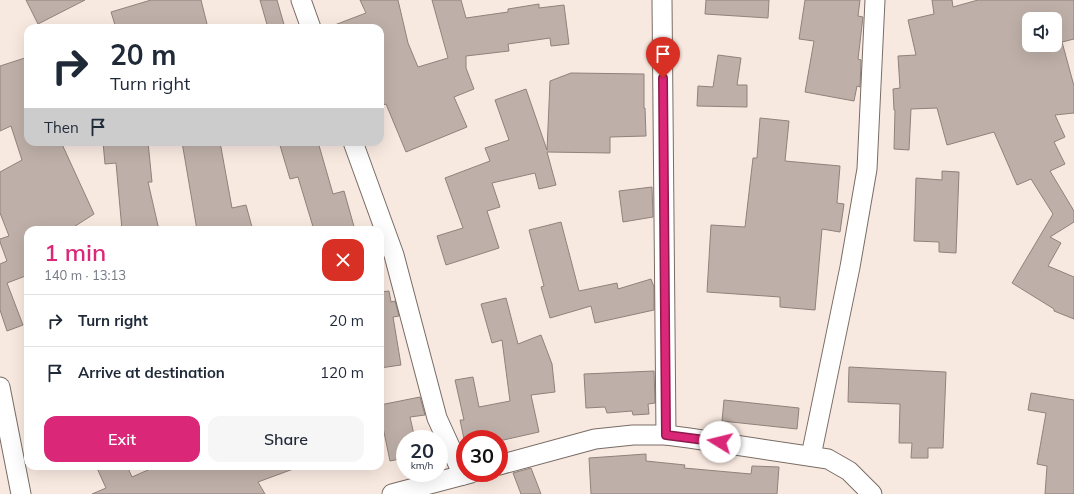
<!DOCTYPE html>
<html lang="en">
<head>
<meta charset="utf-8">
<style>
  body { margin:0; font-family:Mulish,sans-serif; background:#f6f6f7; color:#1f2937; height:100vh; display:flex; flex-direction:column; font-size:15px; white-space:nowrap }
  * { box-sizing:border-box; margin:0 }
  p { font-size:13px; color:#747a83 }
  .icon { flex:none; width:22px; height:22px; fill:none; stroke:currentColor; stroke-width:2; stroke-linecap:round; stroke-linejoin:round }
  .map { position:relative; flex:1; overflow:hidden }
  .drawer { position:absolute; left:24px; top:226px; width:360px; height:244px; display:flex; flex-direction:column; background:#fff; border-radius:12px; box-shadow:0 4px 16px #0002 }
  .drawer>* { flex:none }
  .banner { position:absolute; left:24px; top:24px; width:360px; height:122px; border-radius:12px; box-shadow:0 4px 16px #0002; background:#fff; color:#1f2937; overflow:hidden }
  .buttons { position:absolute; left:1022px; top:12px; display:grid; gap:8px }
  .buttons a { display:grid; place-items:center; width:40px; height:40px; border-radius:8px; background:#fff; box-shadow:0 4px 16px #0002; font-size:20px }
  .speed { position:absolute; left:396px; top:430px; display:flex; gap:8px; font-size:20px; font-weight:700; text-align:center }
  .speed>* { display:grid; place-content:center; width:52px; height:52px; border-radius:50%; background:#fff; box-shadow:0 4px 16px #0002; line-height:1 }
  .speed small { font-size:10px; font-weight:400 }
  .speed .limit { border:6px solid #d22; background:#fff; color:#111 }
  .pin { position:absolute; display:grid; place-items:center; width:34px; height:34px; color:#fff; margin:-41px -17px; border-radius:50% 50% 50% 0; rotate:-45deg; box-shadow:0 0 4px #0007 }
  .pin .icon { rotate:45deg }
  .me { position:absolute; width:44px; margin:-22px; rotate:279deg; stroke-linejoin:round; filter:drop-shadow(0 0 3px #0008) }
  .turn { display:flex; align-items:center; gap:14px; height:84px; padding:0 20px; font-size:18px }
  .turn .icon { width:52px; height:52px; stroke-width:2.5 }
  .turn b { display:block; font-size:28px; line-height:34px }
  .then { display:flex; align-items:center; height:38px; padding:0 20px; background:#0003; gap:8px; font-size:15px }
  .round { display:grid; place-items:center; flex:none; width:42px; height:42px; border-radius:12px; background:#f6f6f7 }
  .head { display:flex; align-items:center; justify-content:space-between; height:68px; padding:0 20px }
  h1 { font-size:24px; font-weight:600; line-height:30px; color:#db2777 }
  .button { display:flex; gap:8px; margin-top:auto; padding:8px 20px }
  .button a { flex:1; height:46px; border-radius:12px; background:#db2777; color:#fff; font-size:16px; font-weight:600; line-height:46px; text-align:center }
  .button a+a { background:#f6f6f7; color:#1f2937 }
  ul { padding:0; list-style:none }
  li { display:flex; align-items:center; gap:12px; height:52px; padding:0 20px; border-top:1px solid #e0e1e3 }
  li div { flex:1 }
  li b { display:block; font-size:15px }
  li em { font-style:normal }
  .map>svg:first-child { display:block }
</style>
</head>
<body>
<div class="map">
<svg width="1074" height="494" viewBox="0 0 1074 494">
  <rect width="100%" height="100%" fill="#f8e9e0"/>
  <g fill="#beb0a8" stroke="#90827a" fill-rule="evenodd">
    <polygon points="26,0 85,0 38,24"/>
    <polygon points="151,0 201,0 208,28 116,28 111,12"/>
    <polygon points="260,0 277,0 285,28 268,28"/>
    <polygon points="360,0 398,0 408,43 418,67 448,58 432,0 461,0 466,18 508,12 508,9 539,4 539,8 564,5 569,44 551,46 550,38 508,44 509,51 466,56 466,68 474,89 454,97 467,127 406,152 386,104 380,106 380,28 332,28 332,26 366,13"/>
    <polygon points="706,0 769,0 768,18 705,14"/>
    <polygon points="805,0 860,0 858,16 863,17 858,59 861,60 860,87 857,86 854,101 805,92 814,41 799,39"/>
    <path d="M 932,0 L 952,0 L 953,7 L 978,0 L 1074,0 L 1074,39 L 1062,42 L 1074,86 L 1074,113 L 1055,115 L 1065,137 L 1054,142 L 1065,164 L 1050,171 L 1074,211 L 1074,222 L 1050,237 L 1061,243 L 1048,266 L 1074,277 L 1074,319 L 1054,311 L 1054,309 L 1012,283 L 1053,214 L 1031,179 L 1017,185 L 994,132 L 947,145 L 937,108 L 911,109 L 909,150 L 894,149 L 895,110 L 894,110 L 893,89 L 900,88 L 898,56 L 916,55 L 908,20 L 934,14 ZM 1029,19 L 1055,19 L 1055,45 L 1029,45 Z"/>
    <polygon points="718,55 741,58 737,85 747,85 747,107 697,106 698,86 713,87"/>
    <polygon points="28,57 28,142 61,142 94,214 69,230 28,230 28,275 7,283 23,325 7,331 0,310 0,264 7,261 0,242 0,239 9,236 0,213 0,172 22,160 11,126 0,131 0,66"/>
    <polygon points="571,73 644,74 644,108 645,108 646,136 610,137 610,153 547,152 556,185 539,189 535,173 492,183 500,207 487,211 499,248 446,265 437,236 463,228 445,178 490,161 485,148 509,140 495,100 526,89 547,150 550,81"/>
    <polygon points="760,118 789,121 785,161 840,166 837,203 844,204 840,232 822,229 815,310 780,307 780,297 707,292 711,225 745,227 753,158 757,158"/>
    <polygon points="103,142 148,142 152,182 148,182 159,230 122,230 116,163 105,164"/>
    <polygon points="182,142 220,142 232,208 246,205 252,227 237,230 197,230"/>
    <polygon points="279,142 318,142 333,194 344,191 355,230 314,230 298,177 290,179"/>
    <polygon points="942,171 959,172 956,253 939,252 939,242 914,241 916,178 942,180"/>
    <polygon points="652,187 653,217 623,222 619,191"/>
    <polygon points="561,222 579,291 617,283 618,289 651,279 654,287 654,310 595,323 591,306 550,318 541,287 544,286 529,230"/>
    <polygon points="389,291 391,302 395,301 399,316 393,317 401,365 380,368 380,292"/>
    <polygon points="506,298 518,344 541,335 552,364 555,392 531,395 539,432 499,441 499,439 464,439 460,420 464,420 455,380 473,377 479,407 510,401 502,340 492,343 481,304"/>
    <polygon points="849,367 946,372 943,448 928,448 928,458 911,458 912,443 899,443 900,404 848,402"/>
    <polygon points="654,371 655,403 648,404 649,414 633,415 632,411 607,413 605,407 586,408 584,374"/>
    <polygon points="1031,393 1074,400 1074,494 1045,494 1047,466 1037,464 1046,413 1028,410"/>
    <polygon points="420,397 425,415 410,417 415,439 405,439 405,458 390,461 380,413 380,405"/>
    <polygon points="724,400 799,408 797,429 722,421"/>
    <polygon points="646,454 646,461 685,465 684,468 751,474 752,466 779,467 777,494 591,494 589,458"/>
    <polygon points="96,466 127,466 132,477 157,466 296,466 296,468 258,482 265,494 92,494 106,488"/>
    <polygon points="531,468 541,494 521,494 513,473"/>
  </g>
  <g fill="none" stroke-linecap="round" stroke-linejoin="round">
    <defs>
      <g id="minor">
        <polyline points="301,0 311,28"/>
        <polyline points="662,0 666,435"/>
        <polyline points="353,142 394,255 437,418 463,475"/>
        <polyline points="0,387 21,494"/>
        <polyline points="811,456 850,267 867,169 875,0"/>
        <polyline points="499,465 595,439 633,435 666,435 689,438 828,459 849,471 872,494"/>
        <polyline points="392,494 471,473"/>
      </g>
    </defs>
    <use href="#minor" stroke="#796c65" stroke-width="21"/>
    <use href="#minor" stroke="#fff" stroke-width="19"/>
  </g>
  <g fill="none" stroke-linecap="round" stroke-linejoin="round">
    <defs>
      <polyline id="route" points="663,78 666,435 720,442"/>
    </defs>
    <use href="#route" stroke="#8e194d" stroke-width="10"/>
    <use href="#route" stroke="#db2777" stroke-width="7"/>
  </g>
</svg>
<div class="buttons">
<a><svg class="icon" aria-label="sound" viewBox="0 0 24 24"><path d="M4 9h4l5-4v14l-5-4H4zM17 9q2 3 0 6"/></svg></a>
</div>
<div class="speed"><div>20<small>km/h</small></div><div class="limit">30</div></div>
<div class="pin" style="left:663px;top:78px;background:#d93025"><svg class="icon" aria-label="arrive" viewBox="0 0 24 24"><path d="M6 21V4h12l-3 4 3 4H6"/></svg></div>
<svg class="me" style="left:720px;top:442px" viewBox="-20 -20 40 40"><circle r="19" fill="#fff"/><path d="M0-13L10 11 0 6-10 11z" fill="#db2777"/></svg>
<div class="banner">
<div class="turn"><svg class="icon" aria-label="right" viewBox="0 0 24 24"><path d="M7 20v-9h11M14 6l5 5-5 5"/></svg><div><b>20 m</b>Turn right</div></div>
<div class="then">Then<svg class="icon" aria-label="arrive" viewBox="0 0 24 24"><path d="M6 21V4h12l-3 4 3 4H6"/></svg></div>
</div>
<section class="drawer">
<div class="head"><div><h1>1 min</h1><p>140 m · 13:13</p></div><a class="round" style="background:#d93025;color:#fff"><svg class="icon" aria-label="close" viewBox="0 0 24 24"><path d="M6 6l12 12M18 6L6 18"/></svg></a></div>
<ul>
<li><svg class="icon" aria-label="right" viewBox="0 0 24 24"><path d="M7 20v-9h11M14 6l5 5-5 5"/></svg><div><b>Turn right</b></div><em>20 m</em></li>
<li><svg class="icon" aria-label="arrive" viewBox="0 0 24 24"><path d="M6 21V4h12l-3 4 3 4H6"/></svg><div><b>Arrive at destination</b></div><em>120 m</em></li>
</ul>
<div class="button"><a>Exit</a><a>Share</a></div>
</section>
</div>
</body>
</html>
